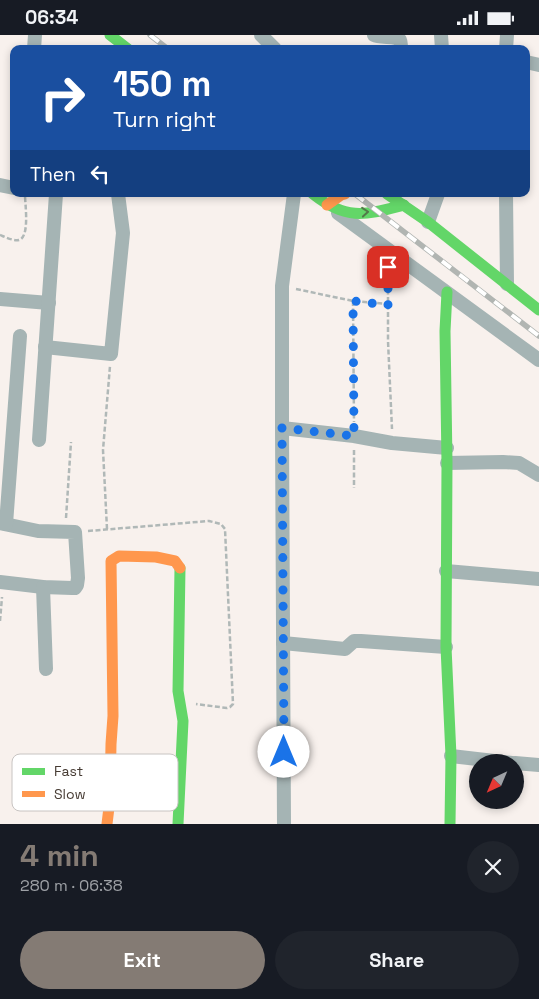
<!DOCTYPE html>
<html lang="en">
<head>
<meta charset="utf-8">
<style>
  body { margin:0; font-family:"Space Grotesk",sans-serif; background:#20242c; color:#f1f3f6; height:100vh; display:flex; flex-direction:column; font-size:19px; white-space:nowrap }
  * { box-sizing:border-box; margin:0 }
  p { font-size:16px; color:#9ea1a6 }
  .icon { flex:none; width:28px; height:28px; fill:none; stroke:currentColor; stroke-width:2; stroke-linecap:round; stroke-linejoin:round }
  .map { position:relative; height:789px; overflow:hidden }
  .side { display:flex; flex-direction:column; background:#171b24; flex:1 }
  .side>* { flex:none }
  .guide { position:absolute; left:10px; top:10px; width:520px; height:152px; border-radius:10px; box-shadow:0 2px 8px #0003; background:#1a4fa0; color:#fff; overflow:hidden }
  .needle { width:32px; rotate:224deg }
  .controls { position:absolute; left:469px; top:719px; display:grid; gap:10px }
  .controls a { display:grid; place-items:center; width:55px; height:55px; border-radius:50%; background:#171b24; box-shadow:0 2px 8px #0003; font-size:25px }
  .pin { position:absolute; display:grid; place-items:center; width:42px; height:42px; color:#fff; margin:-21px; border-radius:10px; box-shadow:0 2px 8px #0006 }
  .me { position:absolute; width:55px; margin:-28px; rotate:0deg; stroke-linejoin:round; filter:drop-shadow(0 0 4px #0008) }
  .turn { display:flex; align-items:center; gap:18px; height:105px; padding:0 20px; font-size:22px }
  .turn .icon { width:65px; height:65px; stroke-width:2.5 }
  .turn b { display:block; font-size:35px; line-height:42px }
  .then { display:flex; align-items:center; height:48px; padding:0 20px; background:#0003; gap:10px; font-size:19px }
  .round { display:grid; place-items:center; flex:none; width:52px; height:52px; border-radius:26px; background:#20242c }
  .headline { display:flex; align-items:center; justify-content:space-between; height:85px; padding:0 20px }
  h1 { font-size:30px; font-weight:700; line-height:38px; color:#847b74 }
  .primary-button { display:flex; gap:10px; margin-top:auto; padding:10px 20px }
  .primary-button a { flex:1; height:58px; border-radius:30px; background:#847b74; color:#fff; font-size:20px; font-weight:700; line-height:58px; text-align:center }
  .primary-button a+a { background:#20242c; color:#f1f3f6 }
  .status { display:flex; justify-content:space-between; align-items:center; height:35px; padding:0 25px; background:#171b24; direction:ltr }
  .status svg { height:14px; fill:currentColor }
  .map>svg:first-child { display:block }
</style>
</head>
<body>
<div class="status"><b>06:34</b><svg viewBox="0 0 49 12"><path d="M0 12V9h3v3zM5 12V6h3v6zM10 12V3h3v9zM15 12V0h3v12zM26 1h20v11H26zM47 4h2v5h-2z"/></svg></div>
<div class="map">
<svg width="539" height="789" viewBox="0 0 539 789">
  <rect width="100%" height="100%" fill="#f8f1ed"/>
  <g fill="none" stroke-linecap="round" stroke-linejoin="round">
    <g stroke="#b0b8b7" stroke-width="2.5" stroke-dasharray="5 2.5" stroke-linecap="butt">
      <path d="M 0,200 C 5,202 13,206 19,205 C 30,202 25,169 25,160"/>
      <polyline points="388,232 388,306 392,394"/>
      <polyline points="296,254 353,266 388,269"/>
      <polyline points="353,266 354,387"/>
      <polyline points="354,415 354,453"/>
      <polyline points="66,483 71,407"/>
      <polyline points="107,494 103,415 110,331"/>
      <polyline points="88,496 209,486 221,489 225,494 233,669 230,672 227,673 196,669"/>
      <polyline points="0,586 2,562"/>
    </g>
    <g stroke="#a5b4b4" stroke-width="14">
      <polyline points="261,0 275,14"/>
      <path d="M 374,0 C 380,3 398,1 400,5 C 401,6 401,12 401,14"/>
      <polyline points="441,0 442,14"/>
      <polyline points="34,14 35,0"/>
      <polyline points="506,14 507,0"/>
      <polyline points="526,27 539,30"/>
      <polyline points="0,150 14,153"/>
      <polyline points="294,159 282,251 282,393 354,401 392,408 447,413"/>
      <polyline points="506,159 507,249"/>
      <polyline points="338,178 539,325"/>
      <polyline points="428,187 438,159"/>
      <polyline points="0,264 49,268"/>
      <polyline points="45,312 111,319 123,198 118,159"/>
      <polyline points="282,393 284,789"/>
      <polyline points="39,405 56,159"/>
      <polyline points="447,428 503,427 519,428 539,440"/>
      <polyline points="0,488 38,496 75,497 78,543 77,550 75,553 72,553 43,552 0,547"/>
      <polyline points="6,489 20,301"/>
      <polyline points="446,536 539,544"/>
      <polyline points="43,552 46,634"/>
      <polyline points="283,608 345,614 354,606 361,606 446,612"/>
      <polyline points="451,721 512,728"/>
      <polyline points="515,728 539,730"/>
    </g>
    <g stroke="#63d668" stroke-width="11">
      <polyline points="110,0 128,14"/>
      <path d="M 313,159 C 347,186 365,180 404,170"/>
      <polyline points="387,159 428,187 539,275"/>
      <polyline points="447,257 445,296 447,428 446,612 451,721 450,789"/>
      <polyline points="178,789 183,686 178,656 180,533"/>
    </g>
    <g stroke="#ff974d" stroke-width="11">
      <polyline points="327,170 341,160 345,159"/>
      <polyline points="107,789 110,764 111,709 113,681 111,526 119,521 156,522 175,526 180,533"/>
    </g>
    <defs>
      <g id="rail">
        <polyline points="150,0 168,14"/>
        <polyline points="355,159 539,301"/>
      </g>
    </defs>
    <use href="#rail" stroke="#b1b5b2" stroke-width="5.5"/>
    <use href="#rail" stroke="#fff" stroke-width="4" stroke-dasharray="11" stroke-linecap="butt"/>
  </g>
  <defs><path id="oneway-chevron" d="M-2-3.5L2.5 0L-2 3.5" fill="none" stroke-width="1.6" stroke-linecap="round" stroke-linejoin="round" transform="scale(1.25)"/></defs>
  <use stroke="#527948" href="#oneway-chevron" transform="translate(365 177) rotate(-5)"/>
  <g fill="none" stroke-linecap="round" stroke-linejoin="round">
    <polyline stroke="#1a73e8" stroke-width="9" stroke-dasharray="0 16.2" points="284,717 282,393 354,401 353,266 388,270 388,232"/>
  </g>
  <rect x="12" y="719" width="166" height="57" rx="8" fill="#fff" stroke="#c8c4c2" stroke-width="1"/>
  <rect x="22" y="733" width="23" height="7" fill="#63d668"/>
  <rect x="22" y="756" width="23" height="6" fill="#ff974d"/>
  <g font-size="14" fill="#463b33">
    <text x="54" y="741">Fast</text>
    <text x="54" y="764">Slow</text>
  </g>
</svg>
<div class="controls">
<a><svg class="needle" viewBox="-14 -14 28 28"><path d="M0-13l5 13h-10z" fill="#e53935"/><path d="M0 13l5-13h-10z" fill="#9ea1a6"/></svg></a>
</div>
<div class="pin" style="left:388px;top:232px;background:#d93025"><svg class="icon" aria-label="arrive" viewBox="0 0 24 24"><path d="M6 21V4h12l-3 4 3 4H6"/></svg></div>
<svg class="me" style="left:284px;top:717px" viewBox="-20 -20 40 40"><circle r="19" fill="#fff"/><path d="M0-13L10 11 0 6-10 11z" fill="#1a73e8"/></svg>
<div class="guide">
<div class="turn"><svg class="icon" aria-label="right" viewBox="0 0 24 24"><path d="M7 20v-9h11M14 6l5 5-5 5"/></svg><div><b>150 m</b>Turn right</div></div>
<div class="then">Then<svg class="icon" aria-label="left" viewBox="0 0 24 24"><path d="M17 20v-9H6M10 6l-5 5 5 5"/></svg></div>
</div>
</div>
<section class="side">
<div class="headline"><div><h1>4 min</h1><p>280 m · 06:38</p></div><a class="round"><svg class="icon" aria-label="close" viewBox="0 0 24 24"><path d="M6 6l12 12M18 6L6 18"/></svg></a></div>
<div class="primary-button"><a>Exit</a><a>Share</a></div>
</section>
</body>
</html>
